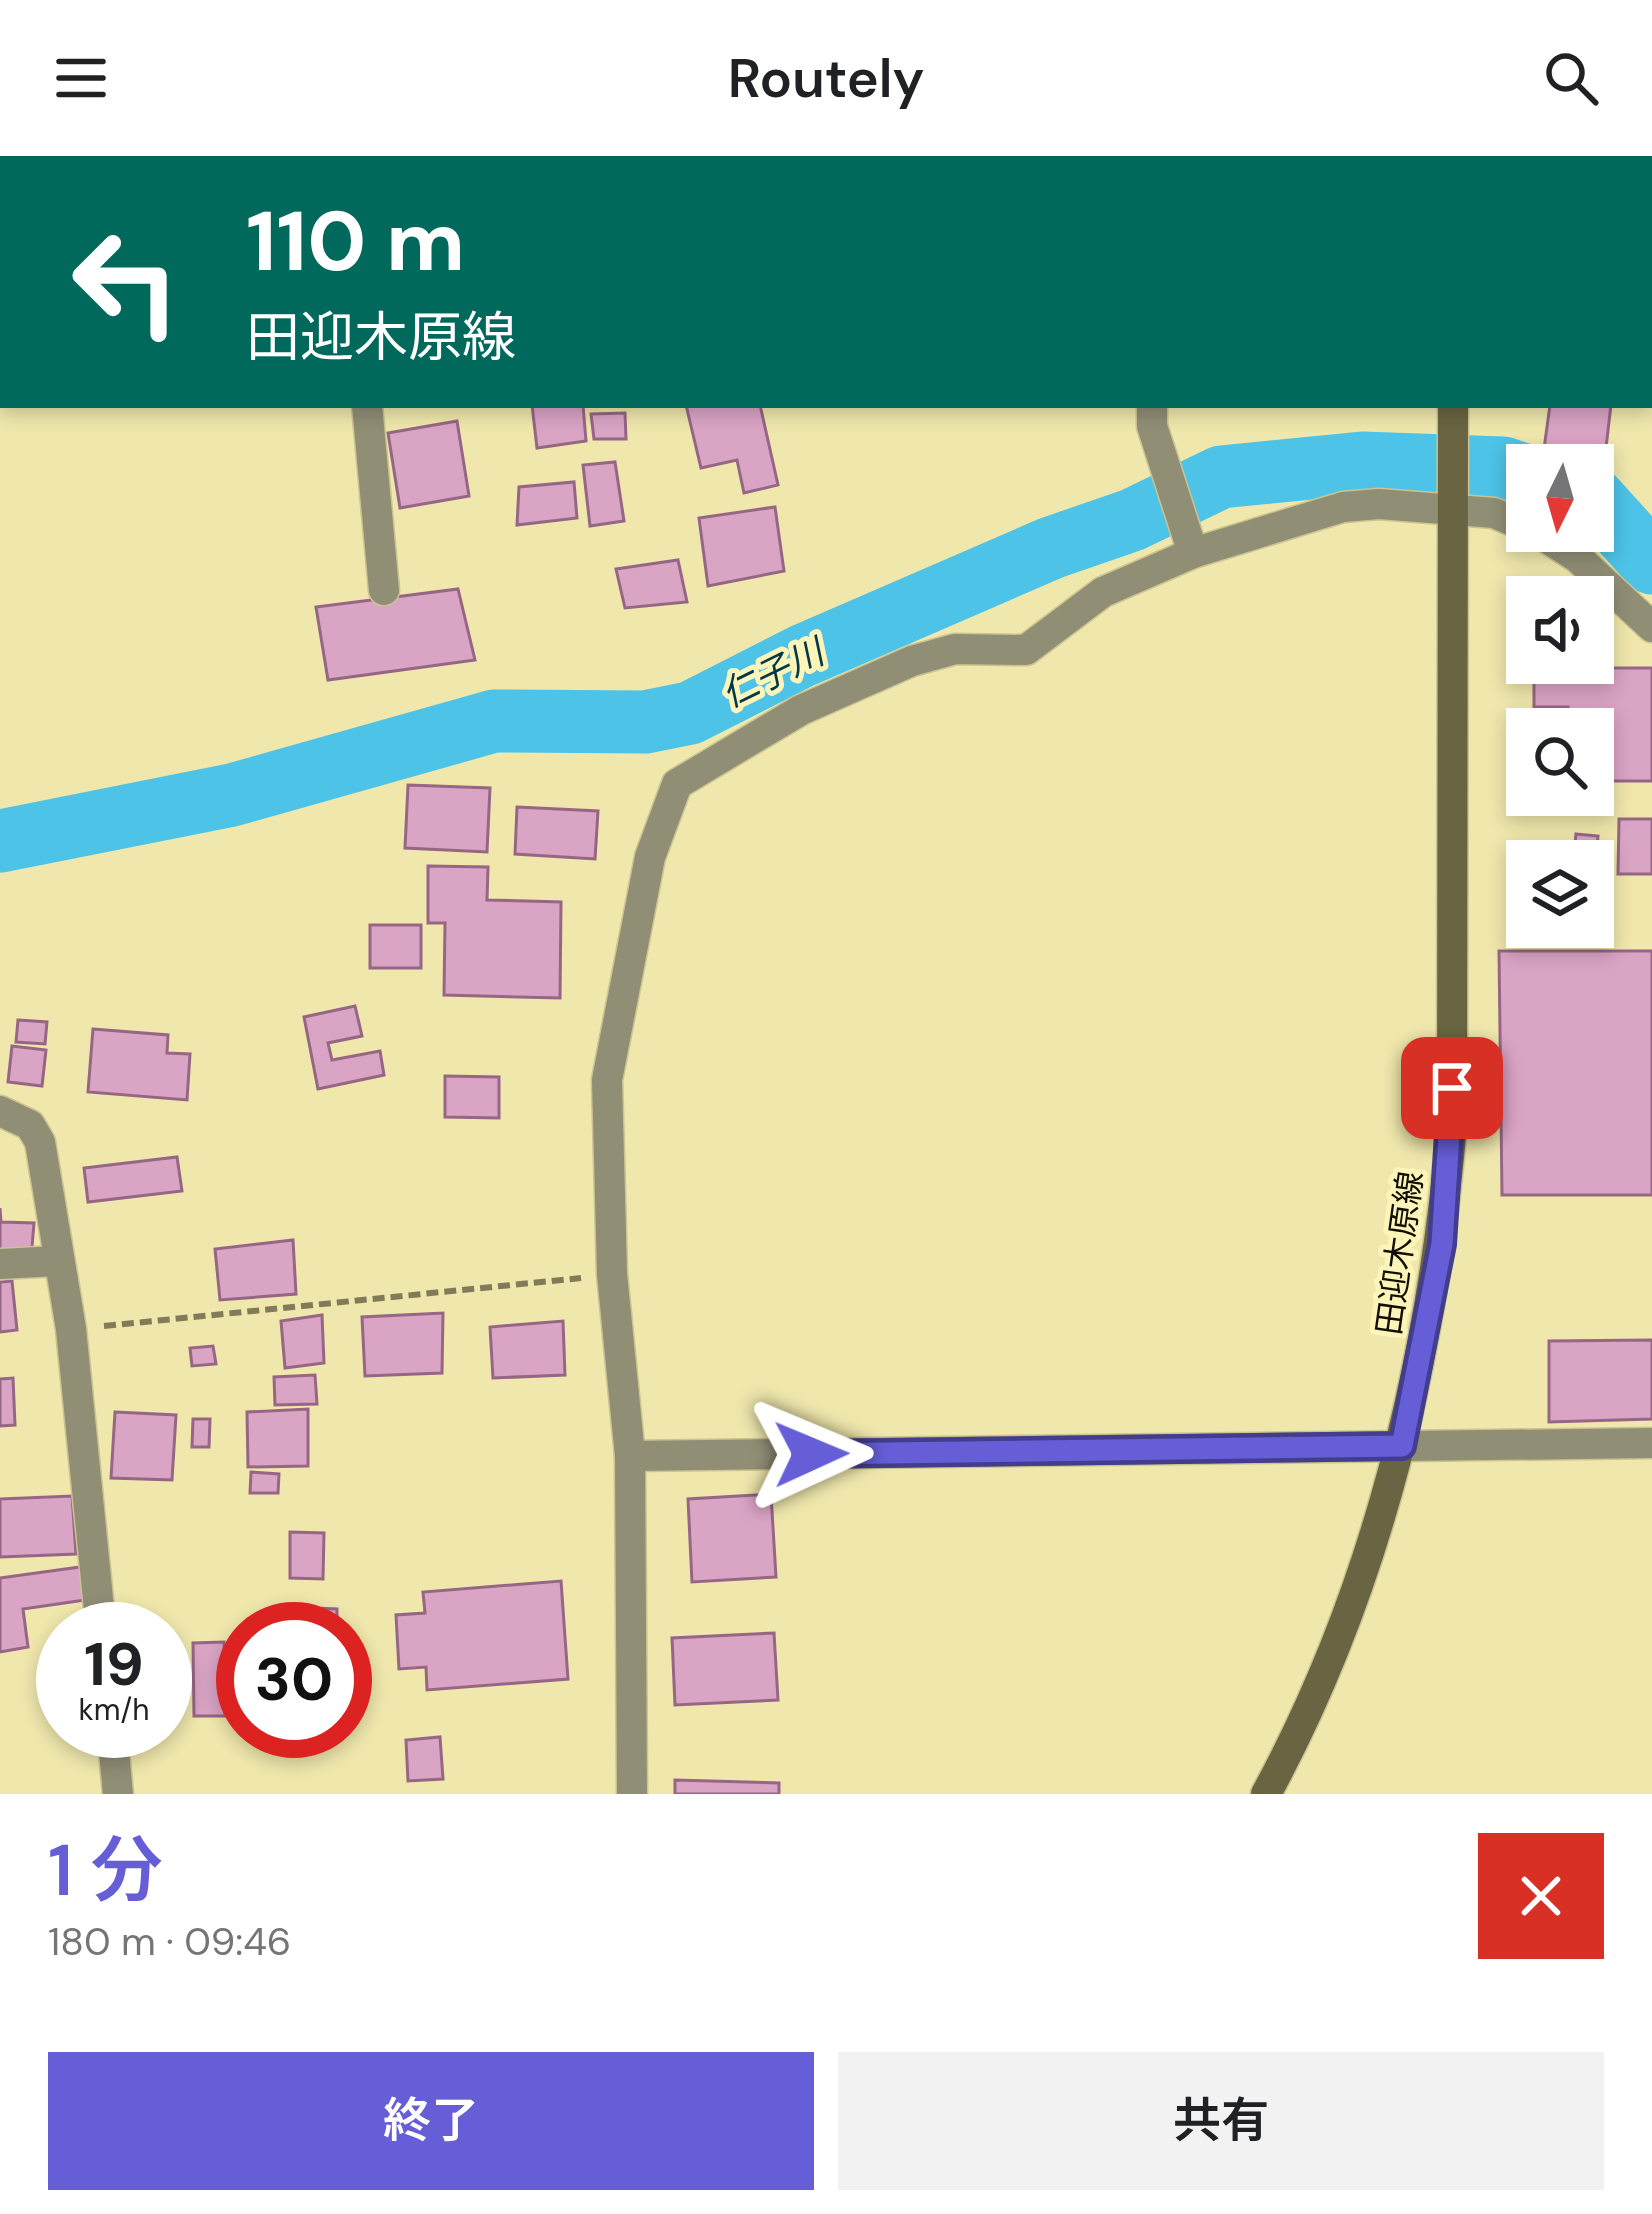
<!DOCTYPE html>
<html lang="ja">
<head>
<meta charset="utf-8">
<style>
  body { margin:0; font-family:"DM Sans","Noto Sans JP",sans-serif; background:#f2f2f2; color:#202124; height:100vh; display:flex; flex-direction:column; font-size:45px; white-space:nowrap }
  * { box-sizing:border-box; margin:0 }
  p { font-size:39px; color:#757577 }
  .icon { flex:none; width:66px; height:66px; fill:none; stroke:currentColor; stroke-width:2; stroke-linecap:round; stroke-linejoin:round }
  .map { position:relative; height:1638px; overflow:hidden }
  .drawer { display:flex; flex-direction:column; background:#fff; flex:1 }
  .drawer>* { flex:none }
  .top-card { position:absolute; left:0px; top:0px; width:1653px; height:252px; box-shadow:0 6px 18px #0003; background:#00695c; color:#fff; overflow:hidden }
  .needle { width:78px; rotate:185deg }
  .fabs { position:absolute; left:1506px; top:288px; display:grid; gap:24px }
  .fabs a { display:grid; place-items:center; width:108px; height:108px; border-radius:0px; background:#fff; box-shadow:0 6px 18px #0003; font-size:60px }
  .speed { position:absolute; left:36px; top:1446px; display:flex; gap:24px; font-size:60px; font-weight:700; text-align:center }
  .speed>* { display:grid; place-content:center; width:156px; height:156px; border-radius:50%; background:#fff; box-shadow:0 6px 18px #0003; line-height:1 }
  .speed small { font-size:30px; font-weight:400 }
  .speed .limit { border:18px solid #d22; background:#fff; color:#111 }
  .pin { position:absolute; display:grid; place-items:center; width:102px; height:102px; color:#fff; margin:-51px; border-radius:24px; box-shadow:0 6px 18px #0006 }
  .me { position:absolute; width:132px; margin:-66px; rotate:89deg; stroke-linejoin:round; filter:drop-shadow(0 0 9px #0008) }
  .turn { display:flex; align-items:center; gap:42px; height:252px; padding:0 48px; font-size:54px }
  .turn .icon { width:156px; height:156px; stroke-width:2.5 }
  .turn b { display:block; font-size:84px; line-height:102px }
  .round { display:grid; place-items:center; flex:none; width:126px; height:126px; border-radius:0px; background:#f2f2f2 }
  .headline { display:flex; align-items:center; justify-content:space-between; height:204px; padding:0 48px }
  h1 { font-size:72px; font-weight:600; line-height:90px; color:#655ed7 }
  .cta { display:flex; gap:24px; margin-top:auto; padding:24px 48px }
  .cta a { flex:1; height:138px; border-radius:0px; background:#655ed7; color:#fff; font-size:48px; font-weight:600; line-height:138px; text-align:center }
  .cta a+a { background:#f2f2f2; color:#202124 }
  header { display:flex; justify-content:space-between; align-items:center; height:156px; padding:0 48px; background:#fff; font-size:54px; font-weight:600 }
  .map>svg:first-child { display:block }
</style>
</head>
<body>
<header><svg class="icon" aria-label="menu" viewBox="0 0 24 24"><path d="M4 6h16M4 12h16M4 18h16"/></svg>Routely<svg class="icon" aria-label="search" viewBox="0 0 24 24"><circle cx="10" cy="10" r="6"/><path d="M15 15l6 6"/></svg></header>
<div class="map">
<svg width="1652" height="1638" viewBox="0 0 1652 1638">
  <rect width="100%" height="100%" fill="#efe7ac"/>
  <g fill="none" stroke-linecap="round" stroke-linejoin="round">
    <g stroke="#4cc3e7" stroke-width="63">
      <polyline points="1593,342 1652,407"/>
      <polyline points="0,685 232,639 494,565 645,566 690,557 802,500 1051,392 1132,364 1221,321 1362,307 1503,312 1527,320"/>
    </g>
  </g>
  <g fill="#daa4c5" stroke="#976685" stroke-width="3">
    <polygon points="532,249 583,249 586,285 537,292"/>
    <polygon points="686,249 760,249 778,329 744,337 737,304 701,312"/>
    <polygon points="1550,249 1611,249 1605,300 1544,293"/>
    <polygon points="625,257 626,283 594,283 591,258"/>
    <polygon points="457,265 469,340 400,352 388,277"/>
    <polygon points="615,306 624,365 590,370 583,309"/>
    <polygon points="574,326 577,362 517,369 519,331"/>
    <polygon points="775,351 784,415 708,430 699,362"/>
    <polygon points="678,404 687,446 625,452 616,413"/>
    <polygon points="458,433 475,504 328,524 316,451"/>
    <polygon points="1534,512 1652,512 1652,625 1593,625 1593,573 1568,573 1568,551 1534,551"/>
    <polygon points="1555,562 1555,573 1527,573 1527,626 1509,626 1508,595 1522,596 1522,563"/>
    <polygon points="408,629 490,632 487,696 405,692"/>
    <polygon points="517,651 598,655 595,703 515,698"/>
    <polygon points="1619,663 1652,663 1652,718 1618,718"/>
    <polygon points="1576,678 1598,680 1595,713 1593,705 1573,705"/>
    <polygon points="428,710 488,711 487,744 561,746 560,842 444,839 445,767 428,767"/>
    <rect x="370" y="769" width="51" height="43"/>
    <polygon points="1499,795 1652,795 1652,1039 1502,1039"/>
    <polygon points="355,850 362,880 328,887 332,904 380,895 384,919 318,933 304,861"/>
    <polygon points="18,864 47,866 45,888 16,886"/>
    <polygon points="93,873 168,879 167,897 190,898 187,944 88,936"/>
    <polygon points="12,890 46,894 42,930 8,926"/>
    <polygon points="445,920 499,921 499,962 445,961"/>
    <polygon points="177,1001 182,1035 88,1046 84,1012"/>
    <polygon points="0,1052 1,1066 34,1067 31,1103 0,1101"/>
    <polygon points="293,1084 296,1138 220,1144 215,1093"/>
    <polygon points="12,1125 17,1174 0,1176 0,1126"/>
    <polygon points="443,1157 442,1217 365,1220 362,1161"/>
    <polygon points="322,1159 324,1207 285,1212 281,1165"/>
    <polygon points="563,1165 565,1219 493,1222 490,1171"/>
    <polygon points="1652,1184 1652,1263 1549,1266 1549,1185"/>
    <polygon points="213,1190 216,1208 192,1210 190,1192"/>
    <polygon points="315,1219 317,1248 275,1249 274,1221"/>
    <polygon points="13,1222 15,1269 0,1270 0,1223"/>
    <polygon points="308,1253 308,1310 248,1311 247,1256"/>
    <polygon points="115,1256 176,1259 172,1324 111,1322"/>
    <polygon points="193,1263 210,1263 209,1291 192,1291"/>
    <polygon points="251,1316 279,1318 278,1337 250,1337"/>
    <polygon points="771,1338 776,1421 692,1426 688,1343"/>
    <polygon points="72,1340 76,1398 0,1401 0,1343"/>
    <polygon points="290,1376 324,1377 323,1423 290,1422"/>
    <polygon points="80,1411 85,1444 23,1453 28,1491 0,1496 0,1422"/>
    <polygon points="561,1425 568,1523 427,1534 426,1511 399,1513 396,1459 425,1457 423,1436"/>
    <polygon points="286,1451 337,1453 337,1473 286,1473"/>
    <polygon points="774,1477 778,1544 675,1549 672,1482"/>
    <polygon points="224,1486 225,1560 194,1560 193,1487"/>
    <polygon points="440,1581 443,1623 408,1625 406,1584"/>
    <polygon points="675,1624 779,1627 779,1638 675,1638"/>
  </g>
  <g fill="none" stroke-linecap="round" stroke-linejoin="round">
    <defs>
      <g id="street">
        <polyline points="552,3 552,0"/>
        <polyline points="746,3 746,0"/>
        <polyline points="1303,3 1347,3"/>
        <polyline points="0,204 3,203"/>
        <polyline points="367,249 384,434"/>
        <polyline points="1152,249 1152,270 1193,397"/>
        <polyline points="1536,375 1578,402 1652,471"/>
        <polyline points="0,955 30,969 40,986 71,1173 101,1473"/>
        <polyline points="0,1108 57,1105"/>
        <polyline points="630,1300 1652,1287"/>
        <polyline points="112,1575 118,1638"/>
        <polyline points="632,1638 630,1300 612,1118 607,924 650,701 677,628 801,554 912,505 955,493 1026,494 1103,436 1193,397 1343,351 1379,348 1494,357 1527,371"/>
      </g>
      <g id="secondary">
        <polyline points="1450,0 1450,3"/>
        <path d="M 1266,1638 C 1378,1432 1432,1201 1452,969 L 1453,249"/>
      </g>
    </defs>
    <use href="#street" stroke="#ccc490" stroke-width="33"/>
    <use href="#secondary" stroke="#ccc490" stroke-width="33"/>
    <g stroke="#817c57" stroke-width="6" stroke-dasharray="12 6" stroke-linecap="butt">
      <polyline points="1650,196 1652,196"/>
      <polyline points="104,1170 581,1122"/>
    </g>
    <use href="#street" stroke="#918e76" stroke-width="30"/>
    <use href="#secondary" stroke="#696441" stroke-width="30"/>
  </g>
  <g fill="none" stroke-linecap="round" stroke-linejoin="round">
    <defs>
      <polyline id="route" points="811,1298 1402,1290 1442,1088 1452,932"/>
    </defs>
    <use href="#route" stroke="#423d8c" stroke-width="30"/>
    <use href="#route" stroke="#655ed7" stroke-width="21"/>
  </g>
  <g text-anchor="middle" stroke-width="10" stroke-linejoin="round" paint-order="stroke">
    <g font-size="33" fill="#120f00" stroke="#fcf4b9">
      <text transform="translate(1399 1097) rotate(-82)" y="12">田迎木原線</text>
    </g>
    <g font-size="36" font-style="italic" fill="#013948" stroke="#fcf4b9">
      <text transform="translate(772 517) rotate(-26)" y="13">仁子川</text>
    </g>
  </g>
</svg>
<div class="fabs">
<a><svg class="needle" viewBox="-14 -14 28 28"><path d="M0-13l5 13h-10z" fill="#e53935"/><path d="M0 13l5-13h-10z" fill="#757577"/></svg></a>
<a><svg class="icon" aria-label="sound" viewBox="0 0 24 24"><path d="M4 9h4l5-4v14l-5-4H4zM17 9q2 3 0 6"/></svg></a>
<a><svg class="icon" aria-label="search" viewBox="0 0 24 24"><circle cx="10" cy="10" r="6"/><path d="M15 15l6 6"/></svg></a>
<a><svg class="icon" aria-label="layers" viewBox="0 0 24 24"><path d="M12 4l9 5-9 5-9-5zM3 14l9 5 9-5"/></svg></a>
</div>
<div class="speed"><div>19<small>km/h</small></div><div class="limit">30</div></div>
<div class="pin" style="left:1452px;top:932px;background:#d93025"><svg class="icon" aria-label="arrive" viewBox="0 0 24 24"><path d="M6 21V4h12l-3 4 3 4H6"/></svg></div>
<svg class="me" style="left:811px;top:1298px" viewBox="-20 -20 40 40"><path d="M0-17L14 15 0 8-14 15z" fill="#655ed7" stroke="#fff" stroke-width="4"/></svg>
<div class="top-card">
<div class="turn"><svg class="icon" aria-label="left" viewBox="0 0 24 24"><path d="M17 20v-9H6M10 6l-5 5 5 5"/></svg><div><b>110 m</b>田迎木原線</div></div>
</div>
</div>
<section class="drawer">
<div class="headline"><div><h1>1 分</h1><p>180 m · 09:46</p></div><a class="round" style="background:#d93025;color:#fff"><svg class="icon" aria-label="close" viewBox="0 0 24 24"><path d="M6 6l12 12M18 6L6 18"/></svg></a></div>
<div class="cta"><a>終了</a><a>共有</a></div>
</section>
</body>
</html>
